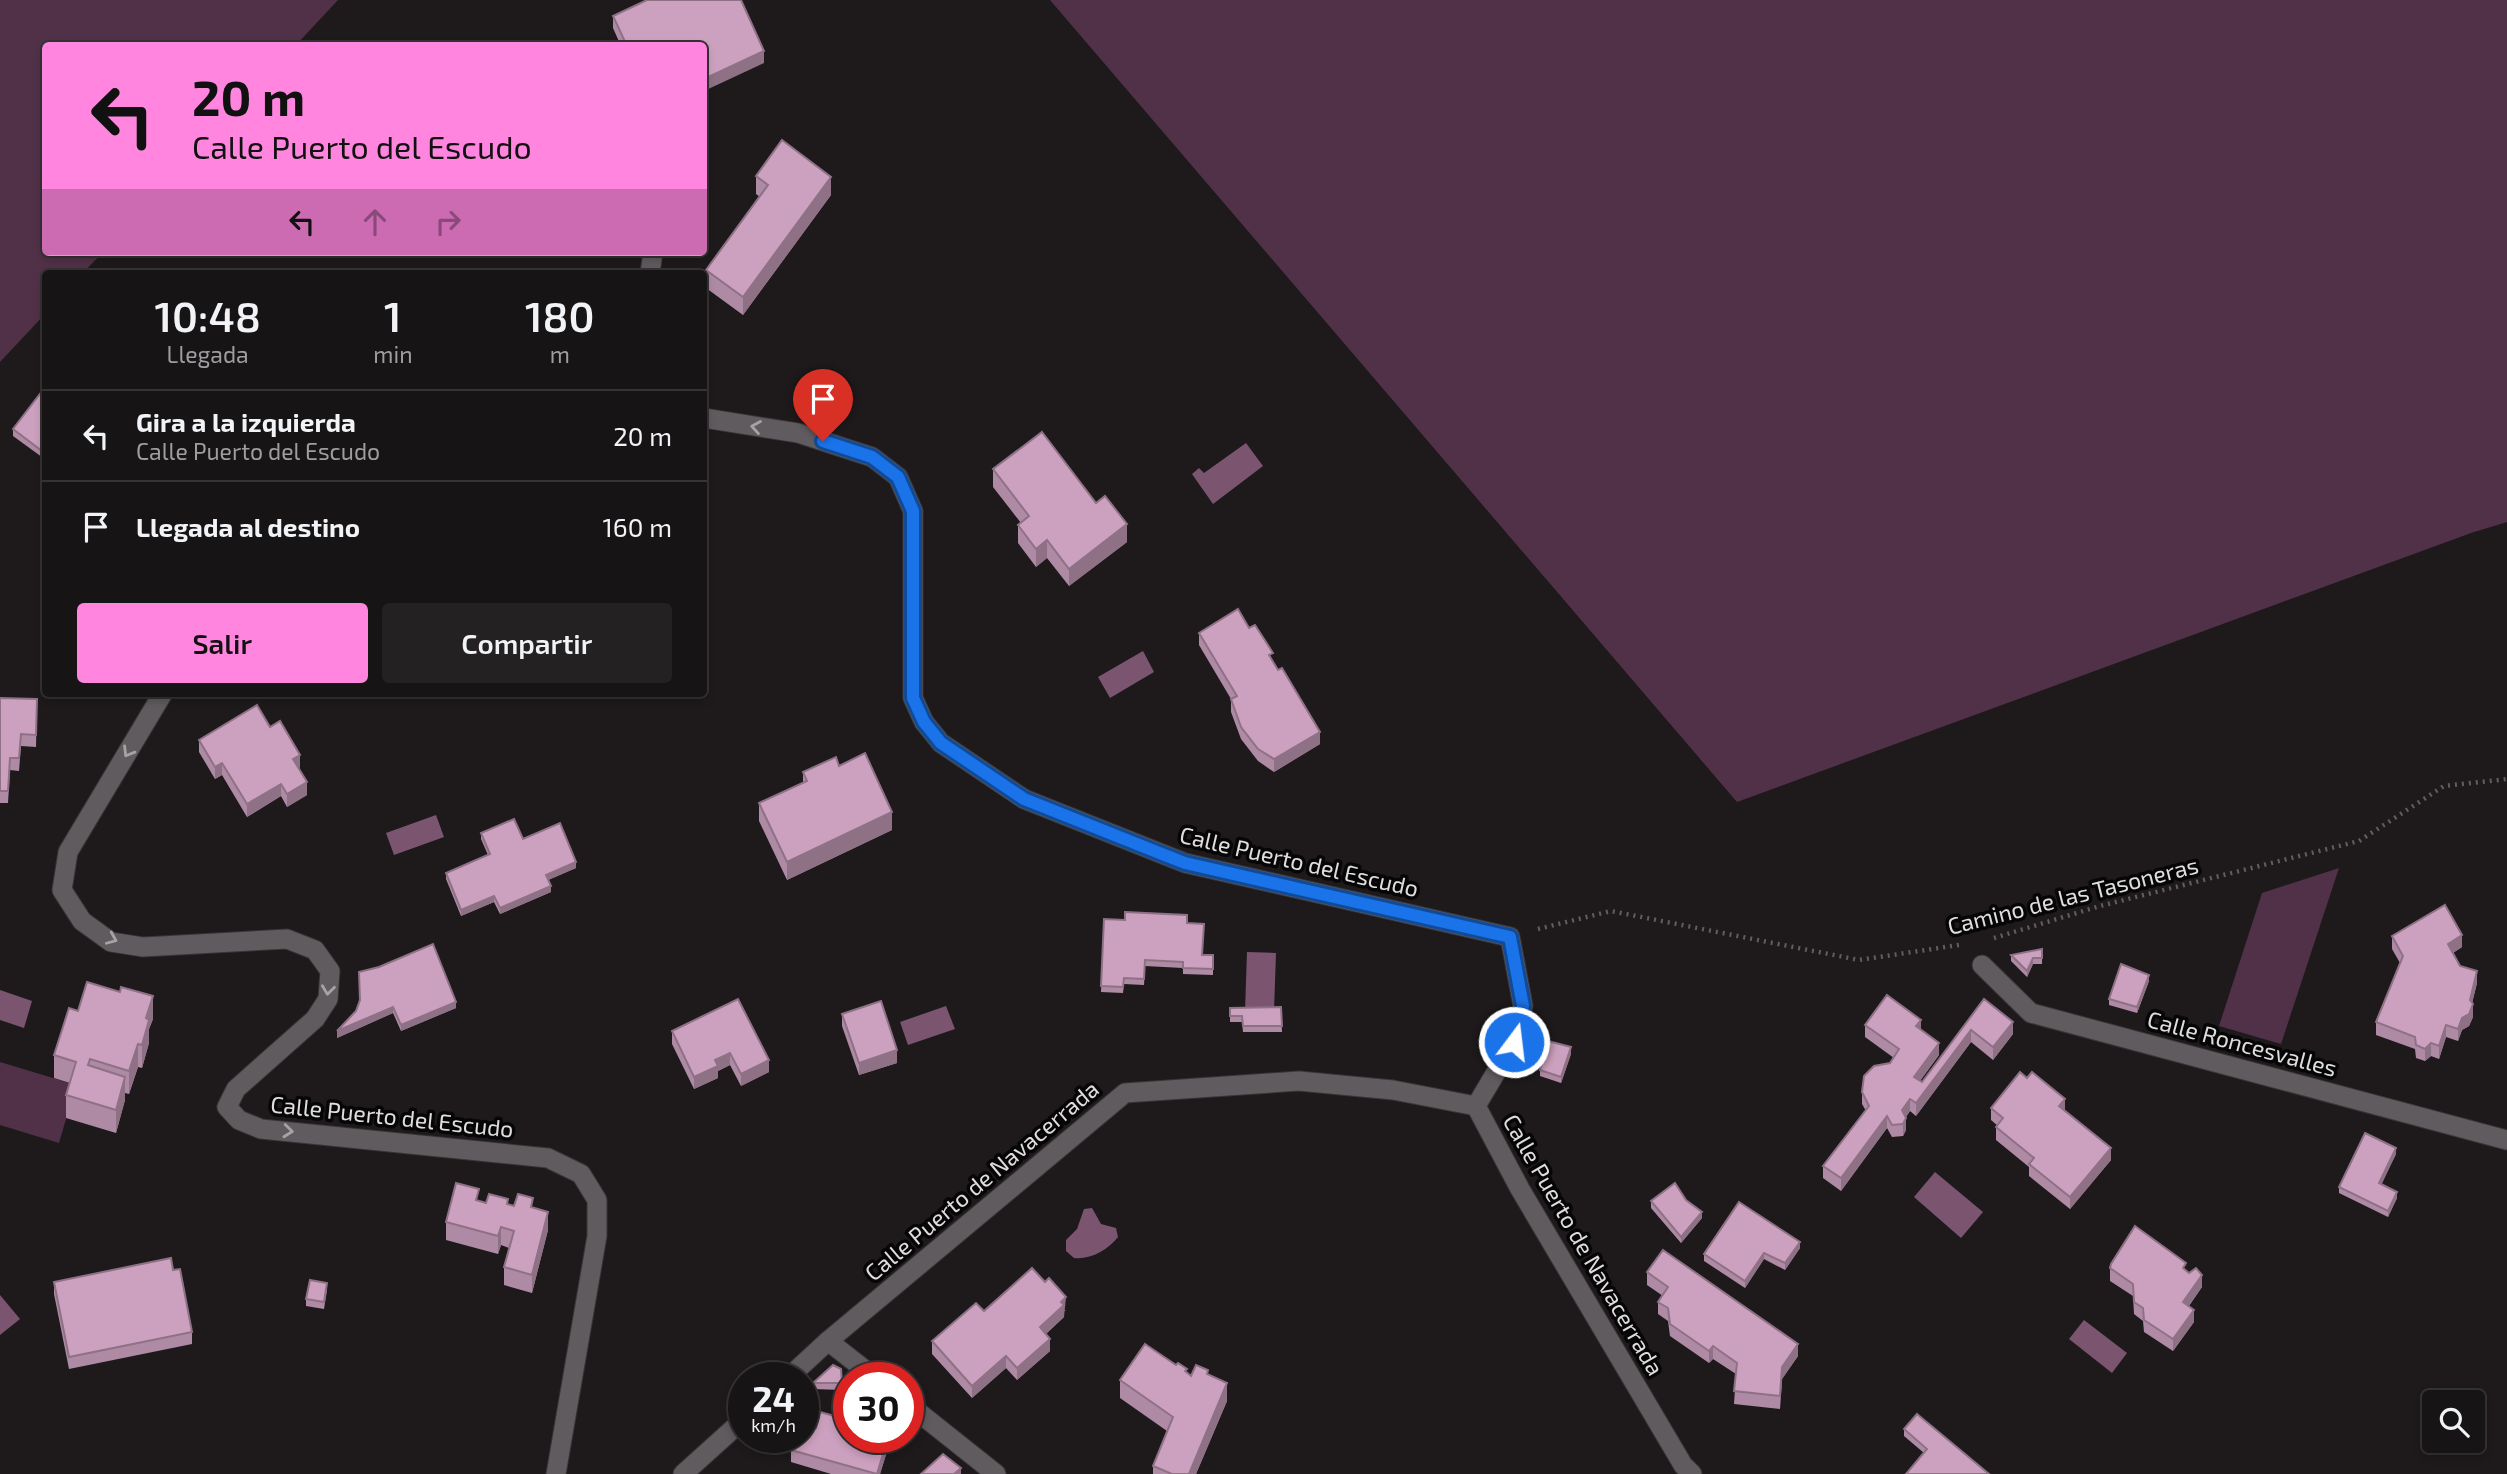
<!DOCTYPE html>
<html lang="es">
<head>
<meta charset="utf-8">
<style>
  body { margin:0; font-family:"Exo 2",sans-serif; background:#232122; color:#f1f3f6; height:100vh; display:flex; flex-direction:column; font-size:26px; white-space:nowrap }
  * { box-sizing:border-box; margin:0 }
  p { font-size:23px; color:#9e9ea0 }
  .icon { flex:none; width:38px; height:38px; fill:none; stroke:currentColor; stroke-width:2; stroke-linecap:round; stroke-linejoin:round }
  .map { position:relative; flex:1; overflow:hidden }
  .details { position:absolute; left:42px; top:270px; width:665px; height:427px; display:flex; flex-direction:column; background:#161415; border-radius:7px; box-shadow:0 4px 10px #0003,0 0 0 2px #353334 }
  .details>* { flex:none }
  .guide { position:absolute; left:42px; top:42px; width:665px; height:214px; border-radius:7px; box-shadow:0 4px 10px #0003,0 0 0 2px #353334; background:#ff85df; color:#111; overflow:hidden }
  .buttons { position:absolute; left:2422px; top:1390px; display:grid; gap:14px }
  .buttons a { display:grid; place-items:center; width:63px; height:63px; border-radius:7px; background:#161415; box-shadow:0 4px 10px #0003,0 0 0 2px #353334; font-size:35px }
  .speed { position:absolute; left:728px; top:1362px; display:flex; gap:14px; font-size:35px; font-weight:700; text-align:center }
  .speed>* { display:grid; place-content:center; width:91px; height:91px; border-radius:50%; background:#161415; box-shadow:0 4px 10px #0003,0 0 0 2px #353334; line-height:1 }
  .speed small { font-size:18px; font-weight:400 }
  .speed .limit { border:10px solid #d22; background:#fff; color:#111 }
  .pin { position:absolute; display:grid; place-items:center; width:60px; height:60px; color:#fff; margin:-72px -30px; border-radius:50% 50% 50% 0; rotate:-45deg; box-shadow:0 0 7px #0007 }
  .pin .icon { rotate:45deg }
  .me { position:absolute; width:77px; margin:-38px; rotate:15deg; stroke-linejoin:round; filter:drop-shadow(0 0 5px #0008) }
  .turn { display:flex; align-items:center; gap:24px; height:147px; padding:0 35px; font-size:32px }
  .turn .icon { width:91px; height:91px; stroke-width:2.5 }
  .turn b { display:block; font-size:49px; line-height:60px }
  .lanes { display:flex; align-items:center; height:66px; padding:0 35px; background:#0003; justify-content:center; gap:35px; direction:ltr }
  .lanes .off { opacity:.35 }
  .eta { display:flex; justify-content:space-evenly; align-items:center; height:119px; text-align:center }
  .eta b { font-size:42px; font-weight:600; line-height:49px }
  .cta { display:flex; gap:14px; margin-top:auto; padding:14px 35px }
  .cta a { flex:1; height:80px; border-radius:7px; background:#ff85df; color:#111; font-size:28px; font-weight:600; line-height:80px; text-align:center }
  .cta a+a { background:#232122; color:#f1f3f6 }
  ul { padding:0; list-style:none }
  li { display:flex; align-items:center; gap:21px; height:91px; padding:0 35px; border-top:2px solid #353334 }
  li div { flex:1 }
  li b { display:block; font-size:26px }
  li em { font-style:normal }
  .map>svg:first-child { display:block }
</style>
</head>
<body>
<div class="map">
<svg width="2507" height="1474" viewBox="0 0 2507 1474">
  <rect width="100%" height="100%" fill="#1e1a1c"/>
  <g fill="#513148">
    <polygon points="0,0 338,0 296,45 46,46 46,252 103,252 83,273 46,273 45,314 0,362"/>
    <polygon points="1050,0 2507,0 2507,522 2471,533 1737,802"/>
    <polygon points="2339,868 2281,1044 2219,1026 2262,893"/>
    <polygon points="0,1062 76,1085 59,1143 0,1125"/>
  </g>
  <g fill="#7b5470">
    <polygon points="1246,443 1263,466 1213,504 1192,474 1199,468 1204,473"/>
    <polygon points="1143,651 1154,672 1110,698 1098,677"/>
    <polygon points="436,815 444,837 394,855 386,833"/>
    <polygon points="1247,952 1276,953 1274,1011 1245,1011"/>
    <polygon points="0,990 32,1001 24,1028 0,1020"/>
    <polygon points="946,1006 955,1029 908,1045 900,1022"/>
    <polygon points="1935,1172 1983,1212 1961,1238 1914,1197"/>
    <path d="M 1092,1208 L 1101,1224 L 1116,1228 L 1118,1237 C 1108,1250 1090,1260 1074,1258 L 1066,1251 L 1066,1240 L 1077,1229 L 1084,1209 Z"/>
    <polygon points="0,1295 20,1319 0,1335"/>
    <polygon points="2084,1320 2127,1353 2112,1373 2069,1339"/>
  </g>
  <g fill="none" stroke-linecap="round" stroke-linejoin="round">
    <defs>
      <g id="minor">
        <polyline points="650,273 653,252"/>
        <polyline points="704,418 798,433 872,457 898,477 913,511 913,698 924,722 941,743 1024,799 1185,863 1510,937 1523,1006 1514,1042 1476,1106"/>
        <polyline points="163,693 68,852 62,890 82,921 111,942 143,947 287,939 315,950 330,971 328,999 315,1019 236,1089 227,1107 239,1120 261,1129 548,1158 581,1174 597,1200 597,1236 556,1474"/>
        <polyline points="1982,965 2031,1013 2507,1140"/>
        <polyline points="828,1341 874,1377"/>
        <polyline points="789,1377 828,1341 1125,1093 1299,1081 1393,1090 1476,1106 1520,1189 1683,1465 1692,1474"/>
        <polyline points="908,1404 996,1474"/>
        <polyline points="683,1474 744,1419"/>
      </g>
    </defs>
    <use href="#minor" stroke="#383537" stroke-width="21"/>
    <g stroke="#625e60" stroke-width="4.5" stroke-dasharray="2 5" stroke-linecap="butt">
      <polyline points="1538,929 1611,911 1859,960 1959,945"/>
      <polyline points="1994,938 2100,906 2359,841 2444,786 2507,779"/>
    </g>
    <use href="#minor" stroke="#605b5e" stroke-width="19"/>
  </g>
  <g fill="#af8aa4">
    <polygon points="613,16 764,63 704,46 621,46 613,28"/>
    <polygon points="756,176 831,195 743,315 706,288 706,270 760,197 756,194"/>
    <polygon points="46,386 46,460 13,436 13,429"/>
    <polygon points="993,469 1096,503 1127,542 1069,586 1047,558 1036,567 1018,543 1018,525 1021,523 993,487"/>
    <polygon points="1249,628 1273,662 1320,744 1274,772 1258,761 1241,739 1231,712 1231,699 1199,645 1199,633"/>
    <polygon points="0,698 37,699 36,747 21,746 19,771 10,770 8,803 0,803"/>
    <polygon points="270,727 300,767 299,768 307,795 287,807 281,796 247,817 222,775 215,779 199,752 199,740"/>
    <polygon points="839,766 892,830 787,880 759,821 759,803 803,783 803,772"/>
    <polygon points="481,833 523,839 576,868 548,880 551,892 500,914 494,902 461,916 446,879 446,873 488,855 481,839"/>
    <polygon points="1104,919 1187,923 1202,955 1213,969 1213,975 1183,974 1183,968 1145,966 1144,985 1124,984 1123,993 1101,992"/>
    <polygon points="2392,936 2462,947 2453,953 2460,966 2477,983 2472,1003 2473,1017 2469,1026 2462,1030 2458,1041 2446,1037 2439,1059 2431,1056 2425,1061 2416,1058 2415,1049 2376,1035 2376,1022 2400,963 2392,949"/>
    <polygon points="2042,949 2042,964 2033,964 2027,977 2011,961 2011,955"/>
    <polygon points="2149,981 2137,1013 2109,1005 2109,999"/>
    <polygon points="738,999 769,1072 741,1086 730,1065 718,1071 718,1078 694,1089 672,1044 672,1031"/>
    <polygon points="1984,999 2013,1034 1993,1060 1971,1042 1916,1116 1910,1111 1906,1117 1906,1130 1903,1136 1892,1137 1887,1128 1841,1191 1823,1178 1823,1166 1866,1111 1862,1104 1862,1092 1890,1063 1894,1058 1865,1037 1865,1025 1921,1030 1939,1055 1920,1081 1922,1082"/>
    <polygon points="359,1001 456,1008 401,1031 393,1013 337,1038 356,1011"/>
    <polygon points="1281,1007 1282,1032 1243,1032 1242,1022 1230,1022 1230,1008"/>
    <polygon points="842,1014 897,1063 859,1075 842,1026"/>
    <polygon points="153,1019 149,1029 149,1043 142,1068 138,1067 129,1094 125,1093 125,1100 116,1133 66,1118 66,1095 70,1083 54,1078 54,1055"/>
    <polygon points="1571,1054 1561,1083 1540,1076 1540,1070"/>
    <polygon points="1991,1108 2065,1111 2111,1160 2070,1209 2029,1176 2029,1167 1996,1140 1996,1127 1998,1126 1991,1120"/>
    <polygon points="2396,1154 2381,1184 2397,1198 2388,1217 2339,1193 2339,1187"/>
    <polygon points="1686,1200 1702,1218 1681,1243 1651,1208 1651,1201"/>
    <polygon points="479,1201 486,1203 533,1208 548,1230 532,1293 504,1285 504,1267 509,1248 501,1245 498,1254 446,1240 446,1222"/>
    <polygon points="1800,1248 1785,1270 1764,1259 1745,1288 1704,1261 1704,1254"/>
    <polygon points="2110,1268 2186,1271 2202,1287 2189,1306 2194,1322 2173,1351 2144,1332 2143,1321 2134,1314 2133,1296 2110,1281"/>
    <polygon points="173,1270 192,1332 192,1344 69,1369 54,1294 54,1282"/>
    <polygon points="1647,1272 1798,1356 1782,1379 1780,1409 1734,1404 1736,1374 1713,1359 1709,1363 1670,1336 1668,1321 1658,1314 1658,1302 1663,1296 1647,1285"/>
    <polygon points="327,1290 324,1309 306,1306 306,1299"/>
    <polygon points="1066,1310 1064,1311 1064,1317 1046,1334 1050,1351 1017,1380 1006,1368 972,1398 932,1354 932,1341 984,1311"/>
    <polygon points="841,1369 842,1390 813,1389 813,1383"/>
    <polygon points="1187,1373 1191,1376 1208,1375 1227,1401 1196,1474 1153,1474 1153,1466 1167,1431 1120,1398 1120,1380"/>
    <polygon points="1904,1429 1989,1474 1924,1453 1904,1436"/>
    <polygon points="888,1448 880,1474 831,1474 791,1462 791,1450"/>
  </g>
  <g fill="#8f7186">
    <polygon points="764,51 764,63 704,91 704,79"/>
    <polygon points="831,177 831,195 743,315 743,297"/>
    <polygon points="1127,524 1127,542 1069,586 1069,569"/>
    <polygon points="1047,540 1047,558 1036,567 1036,549"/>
    <polygon points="1320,732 1320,744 1274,772 1274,759"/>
    <polygon points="300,755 300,767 293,772 293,759"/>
    <polygon points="222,763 222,775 215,779 215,767"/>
    <polygon points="307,782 307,795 287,807 287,794"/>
    <polygon points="281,784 281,796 247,817 247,804"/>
    <polygon points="892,812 892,830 787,880 787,862"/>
    <polygon points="576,862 576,868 546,881 546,875"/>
    <polygon points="551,886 551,892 500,914 500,908"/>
    <polygon points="494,896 494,902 461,916 461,910"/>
    <polygon points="2462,935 2462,947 2448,956 2448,944"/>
    <polygon points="2033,958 2033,964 2027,977 2027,971"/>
    <polygon points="2477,971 2477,983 2470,1012 2470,1000"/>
    <polygon points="2149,975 2149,981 2137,1013 2137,1007"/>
    <polygon points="153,996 153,1019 149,1029 149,1043 142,1068 142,1045 146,1018"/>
    <polygon points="456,1002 456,1008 401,1031 401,1025"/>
    <polygon points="2473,1004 2473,1017 2469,1026 2462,1030 2458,1041 2458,1029 2462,1018"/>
    <polygon points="393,1007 393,1013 337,1038 337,1031"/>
    <polygon points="1921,1020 1921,1032 1916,1026"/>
    <polygon points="2013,1022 2013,1034 1993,1060 1993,1047"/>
    <polygon points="2446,1025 2446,1037 2439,1059 2439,1046"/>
    <polygon points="1971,1030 1971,1042 1916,1116 1916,1103"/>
    <polygon points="1939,1043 1939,1055 1914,1089 1914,1077"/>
    <polygon points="2431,1043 2431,1056 2425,1061 2425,1049"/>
    <polygon points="138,1044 138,1067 129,1094 129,1071"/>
    <polygon points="1571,1047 1571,1054 1561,1083 1561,1077"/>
    <polygon points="897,1050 897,1063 859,1075 859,1063"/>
    <polygon points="730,1053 730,1065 718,1071 718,1078 694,1089 694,1077 715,1060"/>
    <polygon points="769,1060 769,1072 741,1086 741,1074"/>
    <polygon points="125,1077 125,1100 116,1133 116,1110"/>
    <polygon points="1910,1099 1910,1111 1902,1122 1902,1110"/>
    <polygon points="2065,1099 2065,1111 2059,1106"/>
    <polygon points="1887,1116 1887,1128 1841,1191 1841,1178"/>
    <polygon points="1906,1118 1906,1130 1903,1136 1903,1124"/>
    <polygon points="2111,1148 2111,1160 2070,1209 2070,1197"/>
    <polygon points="2396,1148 2396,1154 2379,1190 2379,1183"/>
    <polygon points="2397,1192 2397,1198 2388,1217 2388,1211"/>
    <polygon points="548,1212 548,1230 532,1293 532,1275"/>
    <polygon points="1702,1212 1702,1218 1681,1243 1681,1237"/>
    <polygon points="501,1227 501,1245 498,1254 498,1236"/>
    <polygon points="1800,1242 1800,1248 1785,1270 1785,1263"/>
    <polygon points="1764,1253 1764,1259 1745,1288 1745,1281"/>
    <polygon points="2202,1275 2202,1287 2183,1314 2183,1302"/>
    <polygon points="1066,1297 1064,1317 1040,1339 1040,1327"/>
    <polygon points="2194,1310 2194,1322 2173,1351 2173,1339"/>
    <polygon points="1050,1339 1050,1351 1017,1380 1017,1368"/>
    <polygon points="1798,1344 1798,1356 1782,1379 1780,1409 1782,1367"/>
    <polygon points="1713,1346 1713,1359 1709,1363 1709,1351"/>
    <polygon points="1006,1356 1006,1368 972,1398 972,1386"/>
    <polygon points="1227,1383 1227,1401 1196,1474 1189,1474"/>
    <polygon points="888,1437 888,1448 880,1474 877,1474"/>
    <polygon points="961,1468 961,1474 954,1474"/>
  </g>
  <g fill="#cca1bf" stroke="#8f7186" stroke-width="2">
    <polygon points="647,0 741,0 764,51 704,79 704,46 627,46 613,16"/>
    <polygon points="782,140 831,177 743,297 706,270 768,185 756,176"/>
    <polygon points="46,386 46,454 13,429"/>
    <polygon points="1042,432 1096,503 1105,496 1127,524 1069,569 1047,540 1036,549 1018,525 1029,516 993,469"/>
    <polygon points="1238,609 1249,628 1255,625 1273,653 1269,655 1278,670 1282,668 1320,732 1274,759 1258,749 1241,727 1231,699 1237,696 1199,633"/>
    <polygon points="0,698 37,699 36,735 21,734 19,758 10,758 8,791 0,791"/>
    <polygon points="257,705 270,727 280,721 300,755 293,759 307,782 287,794 281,784 247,804 222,763 215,767 199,740"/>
    <polygon points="865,753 892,812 787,862 759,803 807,781 803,772 836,757 839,766"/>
    <polygon points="514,819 523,839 560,823 576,862 546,875 551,886 500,908 494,896 461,910 446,873 490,854 481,833"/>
    <polygon points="2445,905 2462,935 2448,944 2460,966 2477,971 2470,1000 2473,1004 2469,1014 2462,1018 2458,1029 2446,1025 2439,1046 2431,1043 2425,1049 2416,1045 2415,1037 2376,1022 2403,956 2392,936"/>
    <polygon points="1125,912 1187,915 1187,923 1204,924 1202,955 1213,955 1213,969 1183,968 1183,962 1145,960 1144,979 1124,978 1123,987 1101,986 1104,919 1125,920"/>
    <polygon points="433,944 456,1002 401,1025 393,1007 337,1031 356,1011 360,1000 359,972 379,967"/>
    <polygon points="2042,949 2042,958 2033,958 2027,971 2011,955"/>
    <polygon points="2121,964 2149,975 2137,1007 2109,999"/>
    <polygon points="87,982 120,992 121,987 153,996 146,1018 149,1020 142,1045 138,1044 129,1071 90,1059 88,1065 125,1077 116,1110 66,1095 76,1062 54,1055 69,1008 78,1011"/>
    <polygon points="1887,995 1921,1020 1916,1026 1939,1043 1914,1077 1922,1082 1984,999 2013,1022 1993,1047 1971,1030 1916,1103 1910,1099 1902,1110 1906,1118 1903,1124 1892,1125 1887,1116 1841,1178 1823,1166 1869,1106 1862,1092 1864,1076 1874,1066 1890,1063 1899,1049 1865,1025"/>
    <polygon points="738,999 769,1060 741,1074 730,1053 715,1060 718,1066 694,1077 672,1031"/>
    <polygon points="881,1001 897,1050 859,1063 842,1014"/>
    <polygon points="1281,1007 1282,1026 1243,1026 1242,1016 1230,1016 1230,1008"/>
    <polygon points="1548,1041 1571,1047 1561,1077 1540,1070"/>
    <polygon points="2020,1072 2027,1078 2032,1072 2065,1099 2059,1106 2111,1148 2070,1197 2029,1164 2034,1158 1996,1127 2003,1118 1991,1108"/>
    <polygon points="2365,1133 2396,1148 2379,1183 2397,1192 2388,1211 2339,1187"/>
    <polygon points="456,1183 479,1189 476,1200 486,1203 489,1194 508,1199 507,1204 514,1206 518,1194 533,1198 531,1207 548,1212 532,1275 504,1267 514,1231 501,1227 498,1236 446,1222"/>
    <polygon points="1675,1183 1686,1200 1702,1212 1681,1237 1651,1201"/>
    <polygon points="1739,1202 1800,1242 1785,1263 1764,1253 1745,1281 1704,1254"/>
    <polygon points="2135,1226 2186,1263 2183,1268 2189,1273 2196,1268 2202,1275 2183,1302 2194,1310 2173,1339 2144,1320 2143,1308 2134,1302 2133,1284 2110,1268 2111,1264"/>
    <polygon points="1663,1250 1798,1344 1782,1367 1780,1396 1734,1391 1737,1363 1713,1346 1709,1351 1670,1324 1668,1308 1658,1302 1668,1287 1647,1272"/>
    <polygon points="171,1258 173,1270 180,1269 192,1332 69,1357 54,1282"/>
    <polygon points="1032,1268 1045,1282 1049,1278 1066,1297 1061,1302 1064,1305 1040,1327 1050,1339 1017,1368 1006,1356 972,1386 932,1341 976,1303 984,1311"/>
    <polygon points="310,1280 327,1283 324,1302 306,1299"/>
    <polygon points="1145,1344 1176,1365 1178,1363 1187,1369 1185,1371 1191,1376 1196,1365 1208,1370 1207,1374 1227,1383 1189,1474 1172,1474 1153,1466 1173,1417 1120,1380"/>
    <polygon points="833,1365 841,1369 842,1383 813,1383"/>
    <polygon points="820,1412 849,1420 849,1437 888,1437 877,1474 791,1450 795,1437 803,1437 803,1424 816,1428"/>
    <polygon points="1917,1414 1989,1474 1906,1474 1927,1449 1904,1429"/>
    <polygon points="943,1454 961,1468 954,1474 921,1474"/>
  </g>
  <defs><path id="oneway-chevron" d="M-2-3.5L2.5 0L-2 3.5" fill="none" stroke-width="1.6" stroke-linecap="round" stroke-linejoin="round" transform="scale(1.75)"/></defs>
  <g stroke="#a6a2a5">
    <use href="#oneway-chevron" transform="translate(756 427) rotate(-171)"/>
    <use href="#oneway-chevron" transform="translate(128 752) rotate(121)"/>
    <use href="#oneway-chevron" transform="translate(112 939) rotate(23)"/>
    <use href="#oneway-chevron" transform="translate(328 990) rotate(97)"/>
    <use href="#oneway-chevron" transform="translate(288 1131) rotate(6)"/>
  </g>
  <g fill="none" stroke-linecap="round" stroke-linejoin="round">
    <defs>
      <polyline id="route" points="823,441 872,457 898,477 913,511 913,698 924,722 941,743 1024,799 1162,854 1185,863 1510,937 1523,1006 1514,1042"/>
    </defs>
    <use href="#route" stroke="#114b97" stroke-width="18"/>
    <use href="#route" stroke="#1a73e8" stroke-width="12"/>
  </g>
  <g text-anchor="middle" stroke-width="7" stroke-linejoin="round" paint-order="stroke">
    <g font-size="23" fill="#e0dddf" stroke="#070607">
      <text transform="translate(1299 862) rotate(13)" y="8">Calle Puerto del Escudo</text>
      <text transform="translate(2073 896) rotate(-14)" y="8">Camino de las Tasoneras</text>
      <text transform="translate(2242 1044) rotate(15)" y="8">Calle Roncesvalles</text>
      <text transform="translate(392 1117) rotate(6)" y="8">Calle Puerto del Escudo</text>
      <text transform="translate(982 1181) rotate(-40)" y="8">Calle Puerto de Navacerrada</text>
      <text transform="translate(1583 1245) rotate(60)" y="8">Calle Puerto de Navacerrada</text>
    </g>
  </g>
</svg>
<div class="buttons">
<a><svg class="icon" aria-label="search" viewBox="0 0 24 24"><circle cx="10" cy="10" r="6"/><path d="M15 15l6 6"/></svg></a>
</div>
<div class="speed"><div>24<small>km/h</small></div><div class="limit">30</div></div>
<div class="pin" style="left:823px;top:441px;background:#d93025"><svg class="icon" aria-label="arrive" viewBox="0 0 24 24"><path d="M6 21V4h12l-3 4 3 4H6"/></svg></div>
<svg class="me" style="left:1514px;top:1042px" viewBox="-20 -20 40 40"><circle r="17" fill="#1a73e8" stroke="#fff" stroke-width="3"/><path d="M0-11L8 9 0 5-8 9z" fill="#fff"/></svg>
<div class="guide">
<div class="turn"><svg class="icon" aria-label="left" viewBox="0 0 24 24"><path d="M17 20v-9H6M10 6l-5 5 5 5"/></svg><div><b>20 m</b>Calle Puerto del Escudo</div></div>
<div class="lanes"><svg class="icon" aria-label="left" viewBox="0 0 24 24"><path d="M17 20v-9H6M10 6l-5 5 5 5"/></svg><svg class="icon off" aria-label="ahead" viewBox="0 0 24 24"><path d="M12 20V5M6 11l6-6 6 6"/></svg><svg class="icon off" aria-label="right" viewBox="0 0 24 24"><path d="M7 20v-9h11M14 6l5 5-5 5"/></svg></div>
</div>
<section class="details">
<div class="eta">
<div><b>10:48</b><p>Llegada</p></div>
<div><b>1</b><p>min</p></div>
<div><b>180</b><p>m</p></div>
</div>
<ul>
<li><svg class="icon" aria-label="left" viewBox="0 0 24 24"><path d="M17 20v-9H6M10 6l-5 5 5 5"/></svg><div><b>Gira a la izquierda</b><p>Calle Puerto del Escudo</p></div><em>20 m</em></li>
<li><svg class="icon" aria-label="arrive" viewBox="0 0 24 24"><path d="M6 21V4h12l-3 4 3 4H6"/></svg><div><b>Llegada al destino</b></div><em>160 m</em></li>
</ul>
<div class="cta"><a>Salir</a><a>Compartir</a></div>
</section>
</div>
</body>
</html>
